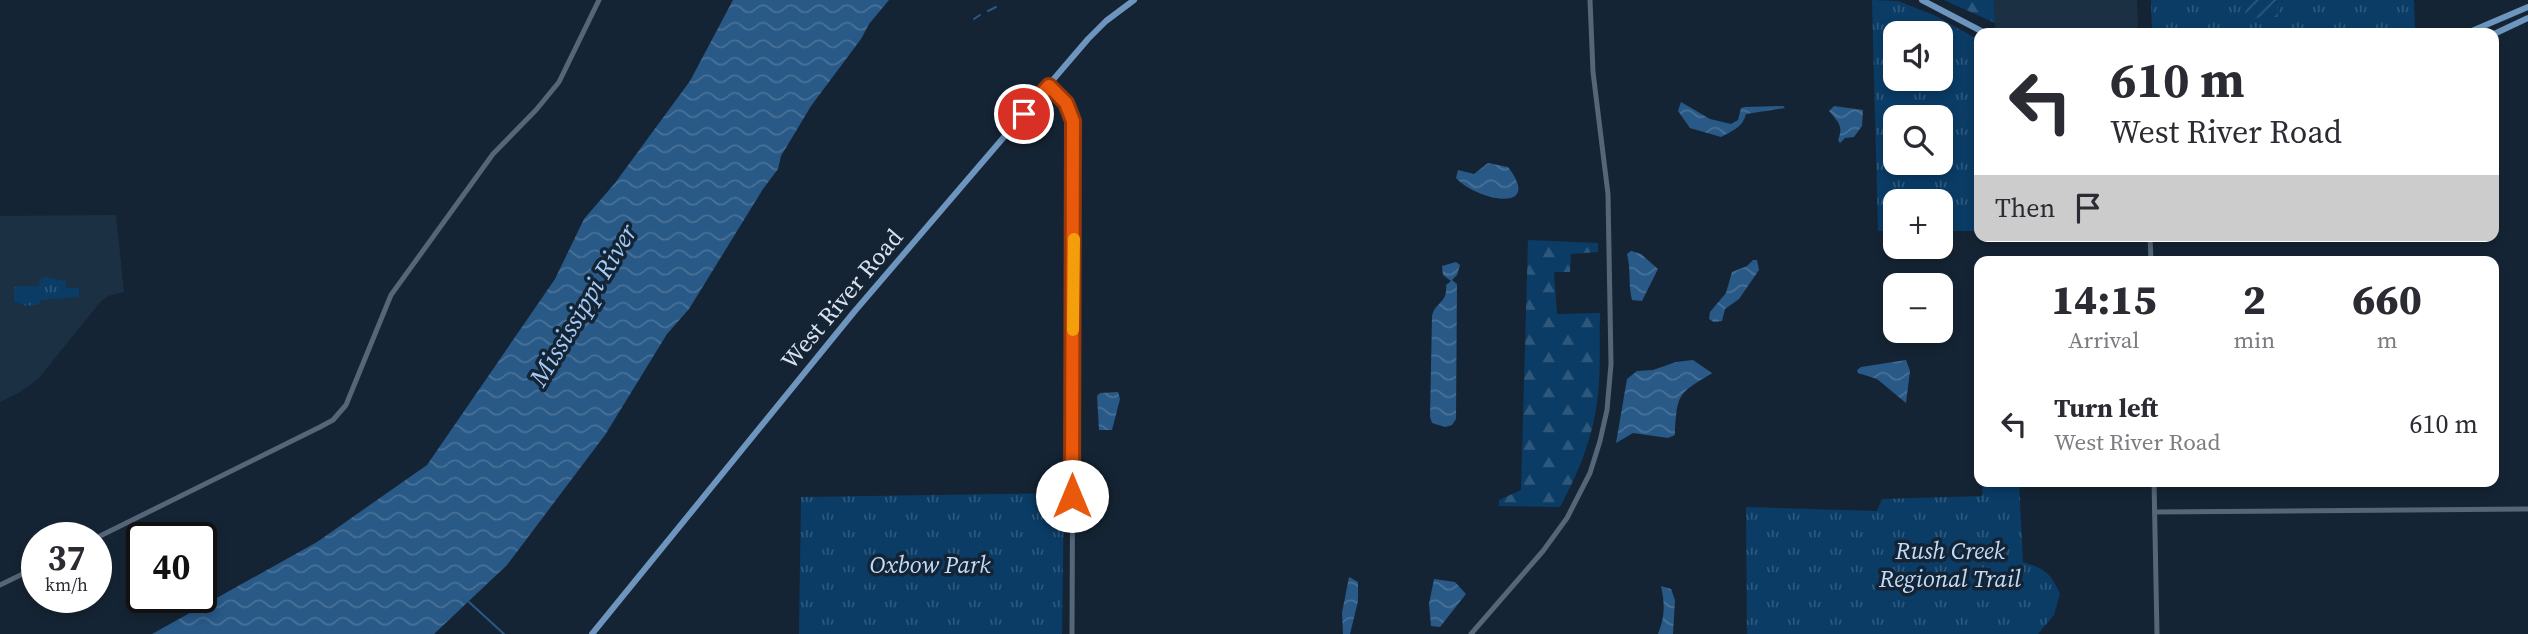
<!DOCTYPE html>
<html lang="en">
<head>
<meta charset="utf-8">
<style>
  body { margin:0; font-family:"Source Serif 4",serif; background:#f2f2f3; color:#2b2b33; height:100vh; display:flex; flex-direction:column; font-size:26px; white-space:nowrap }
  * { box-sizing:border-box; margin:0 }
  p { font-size:23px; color:#7c7c81 }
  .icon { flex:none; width:38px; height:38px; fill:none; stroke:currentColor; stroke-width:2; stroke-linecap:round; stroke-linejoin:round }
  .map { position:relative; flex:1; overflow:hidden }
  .sheet { position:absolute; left:1974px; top:256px; width:525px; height:231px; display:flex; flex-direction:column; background:#fff; border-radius:14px; box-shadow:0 4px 10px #0003 }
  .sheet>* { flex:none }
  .guide { position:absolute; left:1974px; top:28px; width:525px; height:214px; border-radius:14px; box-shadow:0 4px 10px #0003; background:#fff; color:#2b2b33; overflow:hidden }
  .tools { position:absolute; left:1883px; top:21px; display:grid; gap:14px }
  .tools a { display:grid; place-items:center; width:70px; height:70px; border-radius:14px; background:#fff; box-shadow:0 4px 10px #0003; font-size:35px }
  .speed { position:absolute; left:21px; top:522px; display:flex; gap:14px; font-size:35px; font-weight:700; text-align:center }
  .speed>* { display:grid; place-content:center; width:91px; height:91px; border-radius:50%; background:#fff; box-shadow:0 4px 10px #0003; line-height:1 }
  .speed small { font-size:18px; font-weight:400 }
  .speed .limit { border:4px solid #111; border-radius:10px; background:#fff; color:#111 }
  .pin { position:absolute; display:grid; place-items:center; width:60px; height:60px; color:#fff; margin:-30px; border:4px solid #fff; border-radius:50%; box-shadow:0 2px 7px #0007 }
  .me { position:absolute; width:77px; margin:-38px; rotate:0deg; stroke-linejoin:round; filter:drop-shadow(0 0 5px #0008) }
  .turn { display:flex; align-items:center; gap:24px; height:147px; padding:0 21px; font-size:32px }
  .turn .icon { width:91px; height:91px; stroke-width:2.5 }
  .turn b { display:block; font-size:49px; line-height:60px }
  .then { display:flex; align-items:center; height:66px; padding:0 21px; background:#0003; gap:14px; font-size:26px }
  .eta { display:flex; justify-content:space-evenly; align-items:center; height:119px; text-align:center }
  .eta b { font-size:42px; font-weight:800; line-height:49px }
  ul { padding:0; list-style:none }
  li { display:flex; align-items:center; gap:21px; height:98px; padding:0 21px }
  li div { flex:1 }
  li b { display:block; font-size:26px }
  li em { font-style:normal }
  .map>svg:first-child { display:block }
</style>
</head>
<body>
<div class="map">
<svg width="2528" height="634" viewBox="0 0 2528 634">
  <defs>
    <pattern id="grass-tufts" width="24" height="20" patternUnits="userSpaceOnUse" patternTransform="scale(1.75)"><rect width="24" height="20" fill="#0a3c66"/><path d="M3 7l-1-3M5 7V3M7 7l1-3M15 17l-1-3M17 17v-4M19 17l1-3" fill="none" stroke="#2d587c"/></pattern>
    <pattern id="forest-firs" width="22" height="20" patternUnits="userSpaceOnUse" patternTransform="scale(1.75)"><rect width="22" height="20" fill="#0a3c66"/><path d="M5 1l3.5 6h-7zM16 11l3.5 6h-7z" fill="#2d587c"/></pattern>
    <pattern id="garden-furrows" width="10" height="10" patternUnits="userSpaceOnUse" patternTransform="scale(1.75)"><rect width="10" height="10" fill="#0a3c66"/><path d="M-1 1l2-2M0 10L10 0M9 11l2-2" fill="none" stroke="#2d587c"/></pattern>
    <pattern id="water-waves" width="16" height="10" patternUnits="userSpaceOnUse" patternTransform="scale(1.75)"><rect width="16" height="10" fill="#295987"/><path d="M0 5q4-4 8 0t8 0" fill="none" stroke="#477198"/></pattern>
  </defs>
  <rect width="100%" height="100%" fill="#152434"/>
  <g fill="#1c3044">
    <polygon points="1994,0 2137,0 2138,33 2000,33 1995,31"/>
    <polygon points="116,215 124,292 108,296 101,301 38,379 20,392 0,402 0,216"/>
  </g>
  <g fill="url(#grass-tufts)" fill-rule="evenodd">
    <path d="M 1872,0 L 1898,1 L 1934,15 L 1979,40 L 1979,231 L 1941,231 L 1941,201 L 1895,201 L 1895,231 L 1878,231 ZM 1895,33 L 1941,33 L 1941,79 L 1895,79 ZM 1895,117 L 1941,117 L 1941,163 L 1895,163 Z"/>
    <polygon points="2151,0 2414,0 2415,33 2152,33"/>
    <polygon points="45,277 66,281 66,288 79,288 79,297 40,300 39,304 26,306 14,301 14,286 39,286 40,279"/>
    <path d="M 1983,481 L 2019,481 L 2023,562 C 2045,569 2051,573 2060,594 L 2054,615 L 2038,634 L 1747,634 L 1746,507 L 1877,511 L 1882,499 L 1982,496 Z"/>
    <polygon points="1064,493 1062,634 799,634 801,497"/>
  </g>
  <g fill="url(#forest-firs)">
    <polygon points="1944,0 1994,0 1995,23"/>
    <path d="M 1528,240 L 1598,243 L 1598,252 L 1571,254 L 1570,272 L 1554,272 L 1557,314 L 1600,313 C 1599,340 1601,368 1598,395 C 1594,435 1579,472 1560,507 L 1499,506 L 1499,500 L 1521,490 Z"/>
  </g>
  <polygon fill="url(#garden-furrows)" points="2246,0 2277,0 2278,17 2245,18"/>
  <g fill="url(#water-waves)">
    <polygon points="733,0 889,0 869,24 861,39 811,106 781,156 778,169 763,189 689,309 667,334 605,435 507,565 434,634 152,634 317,542 427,465 555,279 584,219 615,183 690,81"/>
    <path d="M 1681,102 L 1710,119 L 1731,124 L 1738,120 L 1741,108 L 1745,107 L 1783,106 L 1785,108 L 1746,114 C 1743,127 1732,131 1721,137 L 1690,128 L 1678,111 Z"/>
    <path d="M 1834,106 L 1863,110 L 1862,126 L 1854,137 L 1845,138 L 1840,143 L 1838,140 C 1844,126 1838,122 1829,111 Z"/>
    <path d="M 1488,163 L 1508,167 C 1544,214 1477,201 1456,178 L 1458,170 L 1474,174 Z"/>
    <path d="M 1631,251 L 1641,254 L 1658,269 L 1642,301 L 1632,300 C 1628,284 1631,269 1627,254 Z"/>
    <polygon points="1753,260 1757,260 1759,270 1739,299 1725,309 1722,321 1714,322 1709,319 1710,312 1726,293 1732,272 1747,266"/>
    <path d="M 1456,262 L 1460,265 L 1457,275 L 1452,280 L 1457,284 L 1456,419 L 1452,425 L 1445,427 L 1432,423 L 1430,417 L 1432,317 C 1434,302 1448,304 1446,285 L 1451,281 L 1443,275 L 1442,266 Z"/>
    <path d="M 1693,360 L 1712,373 C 1678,394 1677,393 1675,435 L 1668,438 L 1633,433 L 1616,443 L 1627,379 L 1637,371 L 1653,370 L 1676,362 Z"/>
    <polygon points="1906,360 1910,371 1906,403 1877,379 1858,373 1857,370 1861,367"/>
    <polygon points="1118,392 1120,399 1112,430 1099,430 1097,396 1100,393"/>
    <polygon points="1349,577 1358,582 1358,601 1350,634 1343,634 1342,613"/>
    <polygon points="1434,579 1455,582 1466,594 1440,627 1431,626 1429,604"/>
    <path d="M 1661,586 L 1671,589 L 1675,600 L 1673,634 L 1658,634 C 1665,617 1665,604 1661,586 Z"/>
  </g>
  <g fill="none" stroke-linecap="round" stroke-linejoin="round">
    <g stroke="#295987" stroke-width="2">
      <polyline points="988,11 996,7"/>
      <polyline points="974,19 980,15"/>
      <polyline points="469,602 504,634"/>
    </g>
    <g stroke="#546678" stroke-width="5">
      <polyline points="1049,86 1070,111 1074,132 1072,634"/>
      <polyline points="2150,236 2151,261"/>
      <polyline points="2154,481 2157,634"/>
      <polyline points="2155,512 2528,509"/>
      <polyline points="96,538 320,427 333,420 346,405 391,295 493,154 536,110 559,82 599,0"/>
      <polyline points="0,585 37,567"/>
      <polyline points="1471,634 1543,551 1567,518 1590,473 1600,441 1607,410 1611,364 1608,194 1593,72 1590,0"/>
    </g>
    <g stroke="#6d95be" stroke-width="6">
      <polyline points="1922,0 1985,33"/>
      <polyline points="2467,33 2528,7"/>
      <polyline points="2494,34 2528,18"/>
      <polyline points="592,634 854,312 1088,39 1106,21 1134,0"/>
    </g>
  </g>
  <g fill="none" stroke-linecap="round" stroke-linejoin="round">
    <defs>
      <polyline id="route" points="1024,114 1049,86 1066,103 1073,121 1072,496"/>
    </defs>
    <use href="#route" stroke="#983908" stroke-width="18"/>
    <use href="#route" stroke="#ea580c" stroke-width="12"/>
    <polyline stroke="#f59e0b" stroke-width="12" points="1073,330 1074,239"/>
  </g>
  <g text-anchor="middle" stroke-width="7" stroke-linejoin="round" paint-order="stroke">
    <g font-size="24" fill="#d8e2ed" stroke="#152434">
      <text transform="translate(842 299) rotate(-50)" y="8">West River Road</text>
    </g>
    <g font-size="24" font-style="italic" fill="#c1dcf8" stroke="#152434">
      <text x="1950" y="559">Rush Creek<tspan x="1950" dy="28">Regional Trail</tspan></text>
      <text x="930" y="573">Oxbow Park</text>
    </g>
    <g font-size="26" font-style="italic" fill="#a4ccf6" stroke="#152434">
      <text transform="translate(583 305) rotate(-59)" y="9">Mississippi River</text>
    </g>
  </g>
</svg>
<div class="tools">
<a><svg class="icon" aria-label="sound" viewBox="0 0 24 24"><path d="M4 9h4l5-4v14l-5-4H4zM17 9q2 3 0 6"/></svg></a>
<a><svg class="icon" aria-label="search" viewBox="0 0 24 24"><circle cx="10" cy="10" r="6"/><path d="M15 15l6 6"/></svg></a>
<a>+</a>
<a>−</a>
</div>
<div class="speed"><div>37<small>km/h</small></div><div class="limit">40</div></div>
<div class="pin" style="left:1024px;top:114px;background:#d93025"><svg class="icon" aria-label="arrive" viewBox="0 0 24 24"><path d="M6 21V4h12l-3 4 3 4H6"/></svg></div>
<svg class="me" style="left:1072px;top:496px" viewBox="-20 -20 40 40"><circle r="19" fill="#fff"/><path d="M0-13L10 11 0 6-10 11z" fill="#ea580c"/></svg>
<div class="guide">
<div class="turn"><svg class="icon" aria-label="left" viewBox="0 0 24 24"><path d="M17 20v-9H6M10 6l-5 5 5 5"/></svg><div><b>610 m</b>West River Road</div></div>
<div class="then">Then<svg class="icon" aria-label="arrive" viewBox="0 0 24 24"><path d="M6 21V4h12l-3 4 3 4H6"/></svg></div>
</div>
<section class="sheet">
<div class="eta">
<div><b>14:15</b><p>Arrival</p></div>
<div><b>2</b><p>min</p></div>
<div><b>660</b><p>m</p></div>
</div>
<ul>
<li><svg class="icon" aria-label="left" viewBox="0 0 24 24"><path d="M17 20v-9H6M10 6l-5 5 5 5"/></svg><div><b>Turn left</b><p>West River Road</p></div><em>610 m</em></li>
</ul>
</section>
</div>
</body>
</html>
